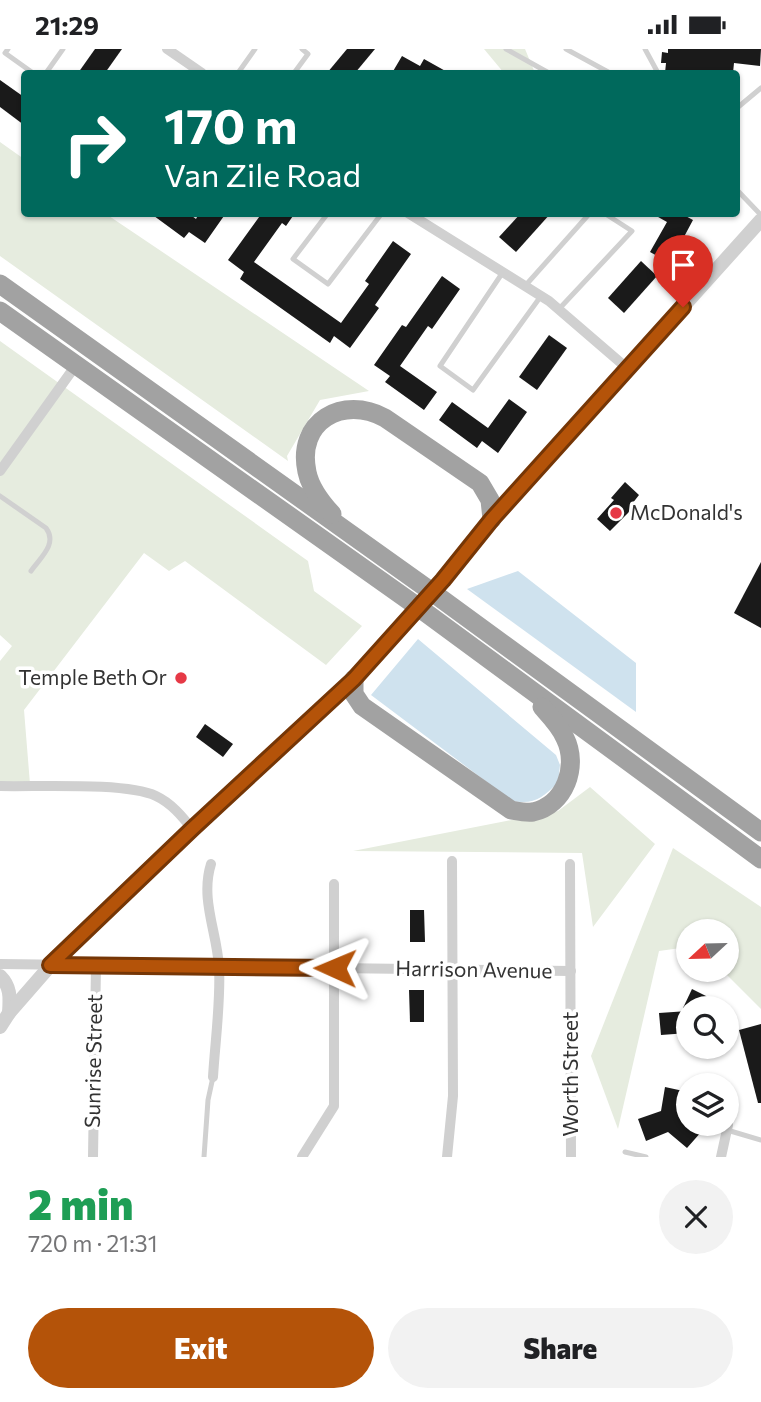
<!DOCTYPE html>
<html lang="en">
<head>
<meta charset="utf-8">
<style>
  body { margin:0; font-family:Commissioner,sans-serif; background:#f2f2f2; color:#202124; height:100vh; display:flex; flex-direction:column; font-size:26px; white-space:nowrap }
  * { box-sizing:border-box; margin:0 }
  p { font-size:23px; color:#757577 }
  .icon { flex:none; width:38px; height:38px; fill:none; stroke:currentColor; stroke-width:2; stroke-linecap:round; stroke-linejoin:round }
  .map { position:relative; height:1108px; overflow:hidden }
  .sheet { display:flex; flex-direction:column; background:#fff; flex:1 }
  .sheet>* { flex:none }
  .guide { position:absolute; left:21px; top:21px; width:719px; height:147px; border-radius:7px; box-shadow:0 2px 5px #0004; background:#00695c; color:#fff; overflow:hidden }
  .needle { width:46px; rotate:248deg }
  .fabs { position:absolute; left:676px; top:870px; display:grid; gap:14px }
  .fabs a { display:grid; place-items:center; width:63px; height:63px; border-radius:50%; background:#fff; box-shadow:0 2px 5px #0004; font-size:35px }
  .pin { position:absolute; display:grid; place-items:center; width:60px; height:60px; color:#fff; margin:-72px -30px; border-radius:50% 50% 50% 0; rotate:-45deg; box-shadow:0 0 7px #0007 }
  .pin .icon { rotate:45deg }
  .me { position:absolute; width:77px; margin:-38px; rotate:271deg; stroke-linejoin:round; filter:drop-shadow(0 0 5px #0008) }
  .turn { display:flex; align-items:center; gap:24px; height:147px; padding:0 28px; font-size:32px }
  .turn .icon { width:91px; height:91px; stroke-width:2.5 }
  .turn b { display:block; font-size:49px; line-height:60px }
  .round { display:grid; place-items:center; flex:none; width:74px; height:74px; border-radius:37px; background:#f2f2f2 }
  .headline { display:flex; align-items:center; justify-content:space-between; height:119px; padding:0 28px }
  h1 { font-size:42px; font-weight:800; line-height:52px; color:#1e9e55 }
  .action { display:flex; gap:14px; margin-top:auto; padding:14px 28px }
  .action a { flex:1; height:80px; border-radius:42px; background:#b45309; color:#fff; font-size:28px; font-weight:800; line-height:80px; text-align:center }
  .action a+a { background:#f2f2f2; color:#202124 }
  .status { display:flex; justify-content:space-between; align-items:center; height:49px; padding:0 35px; background:#fff; direction:ltr }
  .status svg { height:19px; fill:currentColor }
  .map>svg:first-child { display:block }
</style>
</head>
<body>
<div class="status"><b>21:29</b><svg viewBox="0 0 49 12"><path d="M0 12V9h3v3zM5 12V6h3v6zM10 12V3h3v9zM15 12V0h3v12zM26 1h20v11H26zM47 4h2v5h-2z"/></svg></div>
<div class="map">
<svg width="761" height="1108" viewBox="0 0 761 1108">
  <rect width="100%" height="100%" fill="#fff"/>
  <g fill="#e6ecdf">
    <polygon points="484,0 525,0 535,24 504,24"/>
    <polygon points="0,93 24,110 24,164 106,165 369,342 320,351 287,407 288,412 0,207"/>
    <polygon points="0,292 308,512 314,542 362,577 326,616 185,512 169,522 144,504 24,661 30,735 0,734 0,612 12,597 0,586"/>
    <polygon points="590,738 655,795 593,878 582,804 353,802 558,762"/>
    <polygon points="673,799 761,858 761,960 722,921 726,920 726,882 688,882 688,898 659,902 618,1080 591,1007"/>
  </g>
  <g fill="#cfe2ee">
    <polygon points="518,522 636,614 636,663 467,540"/>
    <path d="M 418,590 L 556,706 L 560,716 L 558,734 C 541,749 535,756 512,752 L 371,646 Z"/>
  </g>
  <g fill="#1a1a1a">
    <polygon points="95,0 122,0 105,24 78,24"/>
    <polygon points="347,0 375,0 355,24 327,24"/>
    <polygon points="668,0 761,0 760,17 734,14 733,24 665,24 666,14 661,14 662,3 668,4"/>
    <polygon points="402,7 420,17 424,10 449,24 392,24"/>
    <polygon points="0,31 24,48 24,76 0,58"/>
    <polygon points="150,164 188,164 196,170 199,164 226,164 205,194 189,183 184,189"/>
    <polygon points="262,164 295,164 286,177 282,174 254,213 341,274 369,235 365,232 393,192 411,205 375,256 379,259 350,299 334,287 330,294 240,230 244,223 228,211"/>
    <polygon points="521,164 551,164 516,203 499,188"/>
    <polygon points="651,164 680,164 693,171 670,214 650,203 667,173"/>
    <polygon points="641,212 657,227 624,264 608,249"/>
    <polygon points="442,227 460,240 432,280 428,277 400,317 437,343 424,361 385,333 390,327 374,316 402,276 406,278"/>
    <polygon points="549,286 567,299 537,341 519,328"/>
    <polygon points="509,350 527,363 498,404 482,392 477,399 439,371 452,353 488,379"/>
    <polygon points="625,433 639,446 632,455 635,457 610,482 597,470 614,451 611,449"/>
    <polygon points="761,513 761,579 734,564"/>
    <polygon points="205,675 233,695 223,708 196,688"/>
    <polygon points="410,861 424,861 425,893 410,893"/>
    <polygon points="692,940 712,950 708,959 683,959"/>
    <polygon points="409,941 424,941 424,973 410,973"/>
    <polygon points="688,962 688,984 661,986 659,964"/>
    <polygon points="761,975 761,1054 758,1054 739,981"/>
    <polygon points="665,1038 688,1043 683,1066 688,1070 688,1074 693,1074 702,1082 687,1099 668,1083 646,1092 638,1070 661,1062"/>
  </g>
  <g fill="none" stroke-linecap="round" stroke-linejoin="round">
    <g stroke="#d0d0d0" stroke-width="5">
      <polyline points="8,0 5,4 33,24"/>
      <polyline points="506,0 549,24"/>
      <polyline points="566,0 610,24"/>
      <polyline points="645,0 658,24"/>
      <polyline points="46,24 63,0"/>
      <polyline points="238,24 255,0"/>
      <polyline points="294,24 308,5 302,0"/>
      <polyline points="737,59 761,39"/>
      <polyline points="737,141 761,166"/>
      <polyline points="328,164 293,210 328,235 382,164"/>
      <polyline points="503,223 440,317 473,341 541,247"/>
      <polyline points="525,237 590,164"/>
      <polyline points="559,260 632,182 604,164"/>
      <path d="M 0,447 L 46,479 C 58,495 40,509 31,522"/>
      <polyline points="727,1081 761,1091"/>
      <polyline points="625,1103 646,1108"/>
      <polyline points="204,1108 208,1051 213,1028"/>
    </g>
    <g stroke="#d0d0d0" stroke-width="10">
      <polyline points="167,0 202,24"/>
      <polyline points="408,164 549,252 628,320"/>
      <polyline points="0,422 76,316"/>
      <path d="M 0,737 C 37,738 126,733 156,747 C 171,754 182,767 192,780"/>
      <path d="M 211,815 C 200,850 217,883 219,918 C 221,951 215,994 213,1028"/>
      <polyline points="570,815 571,1108"/>
      <polyline points="0,915 571,922"/>
      <polyline points="93,1108 96,916"/>
      <polyline points="302,1108 334,1057 334,835"/>
      <polyline points="447,1108 453,1047 452,812"/>
      <polyline points="721,1108 728,1076 728,1055"/>
    </g>
    <g stroke="#d0d0d0" stroke-width="14">
      <path d="M 0,927 C 11,938 10,948 9,964"/>
      <polyline points="0,978 9,964 50,917 192,780 354,630 443,531 492,470 761,171"/>
    </g>
    <g stroke="#a2a2a2" stroke-width="19">
      <polyline points="0,235 432,543 761,783"/>
      <polyline points="0,262 418,558 761,810"/>
      <path d="M 332,465 C 321,453 310,438 307,423 C 296,372 343,346 385,369 L 480,434 L 490,451 L 492,470"/>
      <path d="M 354,630 L 354,645 L 362,657 L 511,761 C 517,762 526,764 533,763 C 565,756 579,717 565,689 C 560,677 551,668 542,658"/>
    </g>
  </g>
  <g fill="none" stroke-linecap="round" stroke-linejoin="round">
    <defs>
      <polyline id="route" points="335,919 50,916 192,780 354,630 443,531 492,470 683,258"/>
    </defs>
    <use href="#route" stroke="#753606" stroke-width="18"/>
    <use href="#route" stroke="#b45309" stroke-width="12"/>
  </g>
  <g fill="#e63946" stroke="#fff" stroke-width="2.5">
    <circle cx="616" cy="464" r="7"/>
    <circle cx="181" cy="629" r="7"/>
  </g>
  <g text-anchor="middle" stroke-width="7" stroke-linejoin="round" paint-order="stroke">
    <g font-size="21" fill="#333" stroke="#fff" text-anchor="start">
      <text x="630" y="471">McDonald's</text>
      <text x="167" y="636" text-anchor="end">Temple Beth Or</text>
    </g>
    <g font-size="21" fill="#333" stroke="#fff">
      <text transform="translate(474 921) rotate(1)" y="7">Harrison Avenue</text>
      <text transform="translate(94 1012) rotate(-89)" y="7">Sunrise Street</text>
      <text transform="translate(571 1025) rotate(-90)" y="7">Worth Street</text>
    </g>
  </g>
</svg>
<div class="fabs">
<a><svg class="needle" viewBox="-14 -14 28 28"><path d="M0-13l5 13h-10z" fill="#e53935"/><path d="M0 13l5-13h-10z" fill="#757577"/></svg></a>
<a><svg class="icon" aria-label="search" viewBox="0 0 24 24"><circle cx="10" cy="10" r="6"/><path d="M15 15l6 6"/></svg></a>
<a><svg class="icon" aria-label="layers" viewBox="0 0 24 24"><path d="M12 4l9 5-9 5-9-5zM3 14l9 5 9-5"/></svg></a>
</div>
<div class="pin" style="left:683px;top:258px;background:#d93025"><svg class="icon" aria-label="arrive" viewBox="0 0 24 24"><path d="M6 21V4h12l-3 4 3 4H6"/></svg></div>
<svg class="me" style="left:335px;top:919px" viewBox="-20 -20 40 40"><path d="M0-17L14 15 0 8-14 15z" fill="#b45309" stroke="#fff" stroke-width="4"/></svg>
<div class="guide">
<div class="turn"><svg class="icon" aria-label="right" viewBox="0 0 24 24"><path d="M7 20v-9h11M14 6l5 5-5 5"/></svg><div><b>170 m</b>Van Zile Road</div></div>
</div>
</div>
<section class="sheet">
<div class="headline"><div><h1>2 min</h1><p>720 m · 21:31</p></div><a class="round"><svg class="icon" aria-label="close" viewBox="0 0 24 24"><path d="M6 6l12 12M18 6L6 18"/></svg></a></div>
<div class="action"><a>Exit</a><a>Share</a></div>
</section>
</body>
</html>
